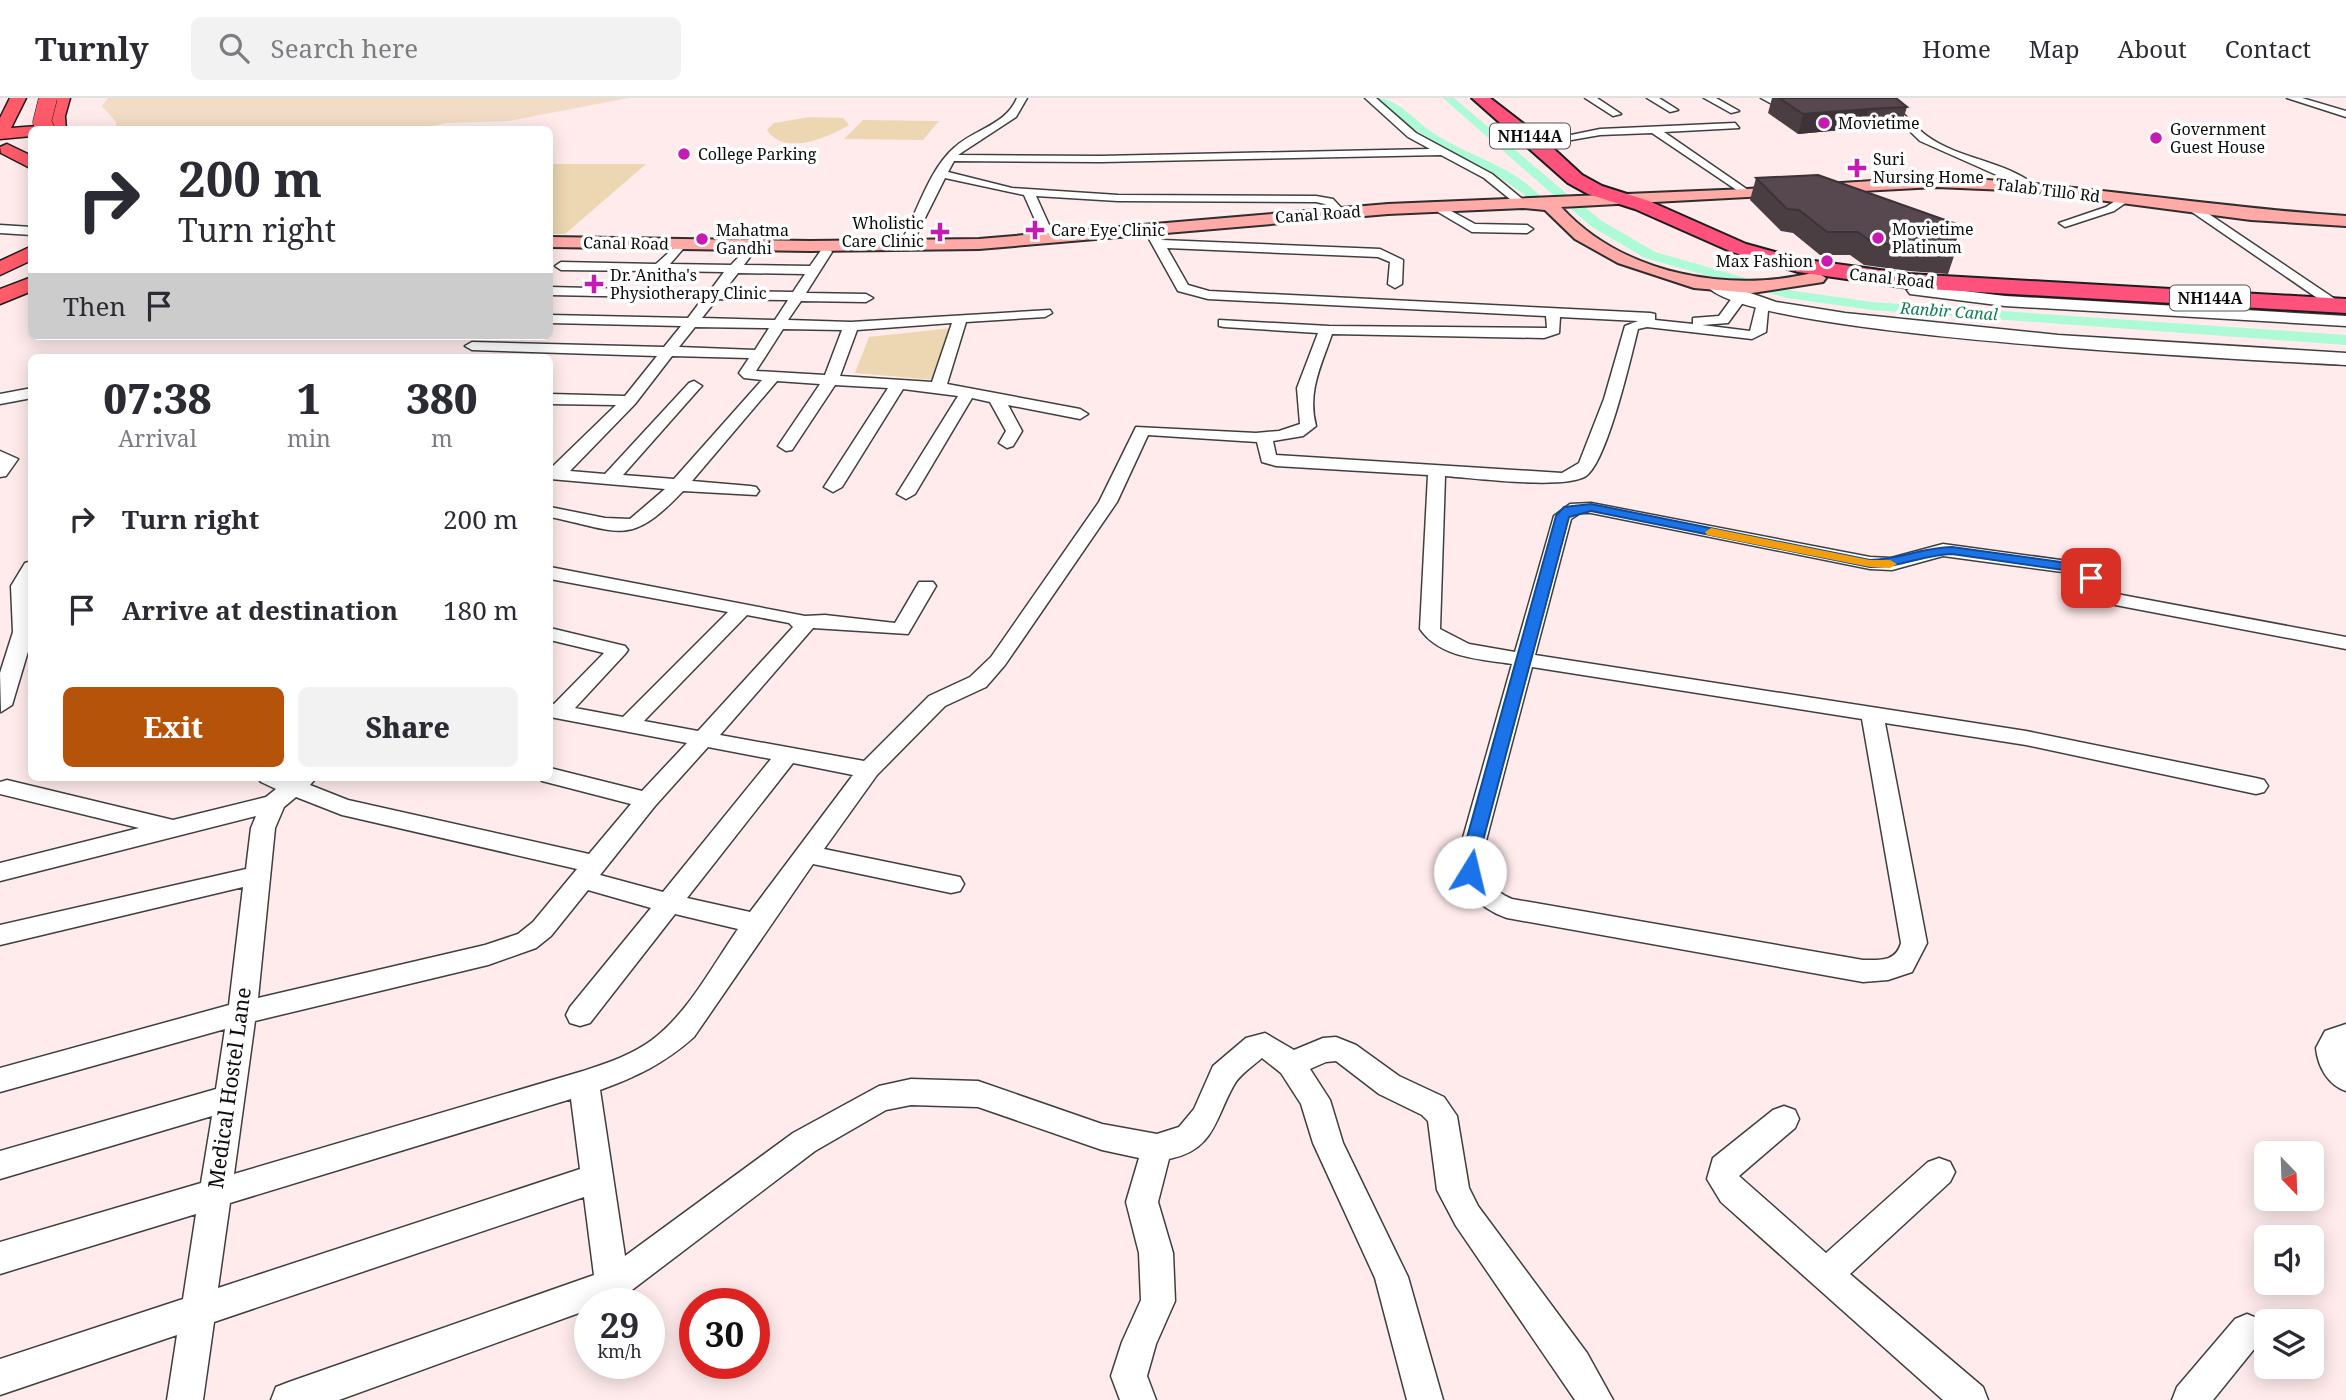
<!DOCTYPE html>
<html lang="en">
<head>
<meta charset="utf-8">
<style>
  body { margin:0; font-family:"Noto Serif",serif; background:#f2f2f3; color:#2b2b33; height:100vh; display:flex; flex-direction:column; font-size:26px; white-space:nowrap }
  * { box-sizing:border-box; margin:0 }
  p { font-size:23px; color:#7c7c81 }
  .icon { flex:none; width:38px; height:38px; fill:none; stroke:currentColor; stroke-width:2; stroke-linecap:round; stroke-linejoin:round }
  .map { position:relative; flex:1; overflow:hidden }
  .drawer { position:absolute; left:28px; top:256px; width:525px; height:427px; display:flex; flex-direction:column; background:#fff; border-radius:10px; box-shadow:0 4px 18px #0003 }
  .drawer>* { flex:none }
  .banner { position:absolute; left:28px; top:28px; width:525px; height:214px; border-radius:10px; box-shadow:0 4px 18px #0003; background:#fff; color:#2b2b33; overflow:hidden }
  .needle { width:46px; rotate:157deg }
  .tools { position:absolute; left:2254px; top:1043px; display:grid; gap:14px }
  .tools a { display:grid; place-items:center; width:70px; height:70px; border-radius:10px; background:#fff; box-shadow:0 4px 18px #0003; font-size:35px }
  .speed { position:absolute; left:574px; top:1190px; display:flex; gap:14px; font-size:35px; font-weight:700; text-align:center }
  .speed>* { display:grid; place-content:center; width:91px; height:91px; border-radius:50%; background:#fff; box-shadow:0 4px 18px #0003; line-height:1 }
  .speed small { font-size:18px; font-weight:400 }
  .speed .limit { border:10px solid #d22; background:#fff; color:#111 }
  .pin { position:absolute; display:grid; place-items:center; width:60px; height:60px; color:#fff; margin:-30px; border-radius:14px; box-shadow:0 4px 10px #0006 }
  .me { position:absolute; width:77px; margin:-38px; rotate:9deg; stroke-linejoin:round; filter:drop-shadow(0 0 5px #0008) }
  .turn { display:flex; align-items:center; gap:24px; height:147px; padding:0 35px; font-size:32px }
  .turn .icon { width:91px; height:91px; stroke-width:2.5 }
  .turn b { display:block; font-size:49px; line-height:60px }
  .then { display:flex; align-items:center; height:66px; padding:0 35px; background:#0003; gap:14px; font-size:26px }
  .eta { display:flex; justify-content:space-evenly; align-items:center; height:119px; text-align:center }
  .eta b { font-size:42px; font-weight:800; line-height:49px }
  .button { display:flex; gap:14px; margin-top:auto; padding:14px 35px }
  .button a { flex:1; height:80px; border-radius:10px; background:#b45309; color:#fff; font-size:28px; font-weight:800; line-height:80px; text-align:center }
  .button a+a { background:#f2f2f3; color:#2b2b33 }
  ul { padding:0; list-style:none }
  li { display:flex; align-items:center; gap:21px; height:91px; padding:0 35px }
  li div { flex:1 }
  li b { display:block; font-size:26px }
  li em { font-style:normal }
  header { display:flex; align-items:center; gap:42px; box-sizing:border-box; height:98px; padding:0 35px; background:#fff; border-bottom:2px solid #e1e1e2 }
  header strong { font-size:33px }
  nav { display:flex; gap:38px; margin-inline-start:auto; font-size:24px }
  .search { width:490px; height:63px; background:#f2f2f3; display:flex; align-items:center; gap:18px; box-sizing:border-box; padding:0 24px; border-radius:10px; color:#7c7c81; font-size:26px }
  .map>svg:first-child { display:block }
</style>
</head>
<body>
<header>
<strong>Turnly</strong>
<div class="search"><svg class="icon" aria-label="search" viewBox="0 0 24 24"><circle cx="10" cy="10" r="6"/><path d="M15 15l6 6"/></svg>Search here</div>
<nav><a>Home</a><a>Map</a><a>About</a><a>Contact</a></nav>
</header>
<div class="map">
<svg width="2346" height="1302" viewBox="0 0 2346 1302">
  <rect width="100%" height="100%" fill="#ffebec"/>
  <g fill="#ecd7b2">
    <path d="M 810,19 L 843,20 L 849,27 C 829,39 784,59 767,32 L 774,25 Z"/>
    <polygon points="863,22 939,23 923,42 844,41"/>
    <polygon points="550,66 646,66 565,136 550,136"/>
    <polygon points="961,229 947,283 855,275 869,239"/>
  </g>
  <polygon fill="#f2dcc5" points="108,0 628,0 509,23 446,25 417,31 116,32 116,24 102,8"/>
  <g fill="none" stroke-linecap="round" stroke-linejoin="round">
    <g fill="#acfad6" fill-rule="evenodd">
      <path d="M 1376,0 C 1399,0 1416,25 1435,36 C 1470,59 1514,68 1542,100 L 1532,103 C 1484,62 1420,46 1376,0 Z"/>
      <polygon points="1443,0 1454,0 1566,95 1566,101 1558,101"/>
      <polygon points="1569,103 1577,103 1602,123 1655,154 1788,192 1872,204 2346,237 2346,247 1872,212 1787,200 1645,160 1592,129 1569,109"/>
    </g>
    <defs>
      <g id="minor">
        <path d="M 1017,0 L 1027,0 L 1016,19 L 958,57 L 1101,58 L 1430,51 L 1408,39 L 1365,0 L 1376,0 L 1416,35 L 1492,76 L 1526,104 L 1516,106 L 1484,80 L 1441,57 L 1101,64 L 954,63 L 948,74 L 1012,90 L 1118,97 L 1316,98 L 1333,101 L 1346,115 L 1336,117 L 1325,106 L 1316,104 L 1118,103 L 1036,98 L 1055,140 L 1049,144 L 1043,140 L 1024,97 L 945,80 L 911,148 L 901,151 L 899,148 C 916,118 928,72 955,49 C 975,31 1006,27 1017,0 Z"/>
        <polygon points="1585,0 1597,0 1621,16 1613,18"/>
        <polygon points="1647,0 1659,0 1678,12 1670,14"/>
        <polygon points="1704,0 1716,0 1739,13 1731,15"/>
        <polygon points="1761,0 1773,0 1795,12 1787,14"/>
        <path d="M 1869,0 C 1896,0 1907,23 1927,38 C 1958,61 2006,63 2036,88 L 2026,90 L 1920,43 L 1886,10 Z"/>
        <polygon points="2287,0 2302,0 2346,13 2346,19"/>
        <polygon points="1735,25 1739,30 1664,34 1751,94 1751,98 1747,99 1652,35 1600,37 1537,48 1532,45 1600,31"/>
        <polygon points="2121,99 2131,101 2114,113 2065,129 2059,125 2106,109"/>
        <polygon points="1442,108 1475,126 1527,127 1533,131 1527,135 1472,134 1438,114 1438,110"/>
        <polygon points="2189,108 2197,108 2335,201 2323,204 2189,112"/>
        <polygon points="0,127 32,129 32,137 0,135"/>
        <path d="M 1154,135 L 1162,142 L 1380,151 L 1403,162 L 1402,186 L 1395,190 L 1388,186 L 1390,164 L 1378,159 L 1167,150 L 1188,187 L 1209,193 L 1650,215 L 1655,216 L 1655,222 L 1693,226 L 1693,220 L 1719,218 L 1735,196 L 1740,195 L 1747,199 L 1728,225 L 1702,227 L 1750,233 L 1757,205 L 1769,202 L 1766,234 L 1752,241 L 1647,229 L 1638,231 C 1631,259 1607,364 1586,378 C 1564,392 1474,380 1445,378 L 1440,531 L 1469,546 L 1515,554 L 1554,418 L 1570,406 L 1591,405 L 1870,459 L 1891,460 L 1943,446 L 2075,464 C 2096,469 2102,490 2122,497 L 2346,539 L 2346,551 L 2110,506 L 2095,499 L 2070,475 L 1943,458 L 1892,472 L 1870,471 L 1591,415 L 1580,415 L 1571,421 L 1535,557 L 2026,633 L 2256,680 L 2264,682 L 2268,688 L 2264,694 L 2256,696 L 2026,647 L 1885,625 L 1927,845 L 1912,874 L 1888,882 L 1863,884 L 1507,820 C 1477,810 1457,786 1459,754 L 1512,566 C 1480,561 1440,560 1420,531 L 1428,377 L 1276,368 L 1262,364 L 1257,344 L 1148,337 L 1117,404 L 1005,567 L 986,589 L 945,608 L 877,677 L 824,751 L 960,779 L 964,786 L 960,793 L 951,795 L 813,766 L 694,939 C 665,965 636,979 600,992 L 625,1158 L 793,1035 L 879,988 L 911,981 L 978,983 L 1102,1026 L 1157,1036 L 1179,1029 L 1194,1011 L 1213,968 L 1246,940 L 1265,935 L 1294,952 L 1323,940 L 1336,939 L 1356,947 L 1399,978 L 1444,999 L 1457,1018 L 1469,1090 L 1478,1108 L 1587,1255 L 1613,1302 L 1575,1302 L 1456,1128 L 1437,1092 L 1428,1023 L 1422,1017 L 1379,996 L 1336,963 L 1326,964 L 1310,971 L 1330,1002 L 1343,1045 L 1408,1179 L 1443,1302 L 1407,1302 L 1375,1180 L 1313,1045 L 1301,1006 L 1281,975 L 1262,960 C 1253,968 1239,977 1234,987 C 1215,1020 1215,1052 1169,1061 L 1158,1104 L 1173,1155 L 1175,1203 L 1156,1246 L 1147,1278 L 1156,1302 L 1120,1302 L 1111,1278 L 1122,1244 L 1141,1202 L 1139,1155 L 1126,1104 L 1139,1060 L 1102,1052 L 978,1009 L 911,1007 L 886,1012 L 815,1053 L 624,1198 L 605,1206 L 590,1206 L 590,1211 L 339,1302 L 271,1302 L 276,1289 L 289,1284 L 594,1177 L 584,1099 L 214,1224 L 203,1302 L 167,1302 L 177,1237 L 0,1297 L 0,1261 L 183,1201 L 196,1116 L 0,1176 L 0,1144 L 201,1085 L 212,1018 L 0,1081 L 0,1053 L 216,991 L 225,931 L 0,994 L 0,970 L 229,907 L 243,789 L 0,847 L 0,827 L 246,771 L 251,730 L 256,718 L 0,783 L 0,765 L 139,730 L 0,696 L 0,684 L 7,682 L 173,722 L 266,699 L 276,691 L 261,684 L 257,679 L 317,679 L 310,687 L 348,702 L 589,756 L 631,706 L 542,683 L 539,679 L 550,679 L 550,670 L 642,693 L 687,645 L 550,619 L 550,605 L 554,606 L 604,555 L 550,542 L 550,530 L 625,548 L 628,552 L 625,556 L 575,610 L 623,619 L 728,514 L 550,481 L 550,469 L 805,518 L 825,517 L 895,525 L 919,484 L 933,484 L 936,488 L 908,536 L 813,530 L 720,637 L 864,663 L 929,598 L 970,579 L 991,559 L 1099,404 L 1136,329 L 1256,335 L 1279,333 L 1300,326 L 1297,290 L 1318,235 L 1224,229 L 1219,228 L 1219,222 L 1329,228 L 1547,230 L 1546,218 L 1208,201 L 1178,193 L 1148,139 ZM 1560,219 L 1638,223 L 1625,228 L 1604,301 L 1579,365 L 1562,375 L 1276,357 L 1273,343 L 1303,338 L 1316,328 C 1307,294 1321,268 1332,236 L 1544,240 L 1559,235 ZM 747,517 L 789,525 L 793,529 L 698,633 L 644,623 ZM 1532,569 L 1862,621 L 1901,845 C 1896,864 1880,862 1863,862 L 1512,801 C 1490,792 1483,776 1483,754 ZM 708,649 L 771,661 L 663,794 L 600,777 L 655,708 ZM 793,665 L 853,677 L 750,814 L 687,800 ZM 296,699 L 342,717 L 577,771 L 533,824 L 518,836 L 485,847 L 258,900 L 275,730 L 284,709 ZM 588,792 L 651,810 L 570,909 L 566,917 L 570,925 L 580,928 L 590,925 L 675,816 L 738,831 C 712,868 689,914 652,942 C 632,957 607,965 583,973 L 234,1076 L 255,923 L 488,867 L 536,850 L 551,838 ZM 571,1001 L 580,1071 L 218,1190 L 230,1105 Z"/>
        <path d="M 677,147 L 683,151 L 670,166 L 731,167 L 749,148 L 755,152 L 744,167 L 810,168 L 822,151 L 830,151 L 832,154 L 806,195 L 866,196 L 873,200 L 866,204 L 801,203 L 788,222 L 851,224 L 1050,212 L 1052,215 L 1045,219 L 966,224 L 947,286 L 1080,311 L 1088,316 L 1080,321 L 1008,307 L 1022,333 L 1013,348 L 1007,350 L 999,345 L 1006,333 L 990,304 L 972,300 L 915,396 L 906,401 L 897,396 L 958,298 L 903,291 L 842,389 L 833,394 L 824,389 L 888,290 L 835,287 L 792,352 L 786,353 L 778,348 L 820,286 L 777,283 L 692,383 L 750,388 L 756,389 L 759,393 L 756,397 L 683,393 C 629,450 620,433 550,419 L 550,409 L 605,420 L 630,421 L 665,391 L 550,381 L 550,371 L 616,307 L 550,306 L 550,296 L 625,298 L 657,258 L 472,252 L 465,248 L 472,244 L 664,249 L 681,228 L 550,225 L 550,217 L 688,220 L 703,200 L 550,197 L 550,189 L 710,193 L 724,174 L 663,173 L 652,182 L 645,178 L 649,173 L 561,172 L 555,168 L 561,164 L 656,166 ZM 738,175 L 805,176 L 793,194 L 724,193 ZM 717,201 L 788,202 L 775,222 L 702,220 ZM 952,225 L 932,284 L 840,278 L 857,232 ZM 695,229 L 769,230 L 755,252 L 679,249 ZM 783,231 L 842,232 L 825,277 L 756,273 ZM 672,258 L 749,260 L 739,275 L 744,280 L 762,282 L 674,381 L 623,377 L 699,291 L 702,288 L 694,283 L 689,285 L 605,376 L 570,373 L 635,306 Z"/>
        <polygon points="32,290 32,300 0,306 0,296"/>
        <polygon points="0,353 18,361 6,378 0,379"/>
        <polygon points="32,463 32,540 12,607 1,614 0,575 13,534 11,488 25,465"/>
        <path d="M 2346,926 L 2346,993 C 2328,987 2318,969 2316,950 L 2325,933 Z"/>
        <polygon points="1784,1008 1795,1012 1799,1021 1795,1030 1739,1078 1826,1155 1928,1064 1939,1060 1950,1064 1955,1074 1950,1084 1850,1176 1983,1289 1988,1302 1943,1302 1721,1104 1707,1081 1713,1060 1773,1012"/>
        <polygon points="2247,1216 2259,1221 2264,1233 2259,1245 2213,1302 2172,1302 2177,1289 2235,1221"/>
      </g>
      <g id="tertiary">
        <path d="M 1716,183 L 1776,204 L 1845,215 L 2058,237 L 2346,255 L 2346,267 C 2256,262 1748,239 1707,188 Z"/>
        <polygon points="1916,187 2005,198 2346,218 2346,228 2005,208 1910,196 1907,192"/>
      </g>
      <path id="secondary" d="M 1936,79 C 2073,85 2209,109 2346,118 L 2346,128 L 2251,122 L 2030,93 L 1936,89 L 1561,109 C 1623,177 1730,196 1816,174 L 1826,180 L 1823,184 L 1752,195 L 1694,190 L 1618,165 L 1575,141 L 1545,112 L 1523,110 L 1388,116 L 979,151 L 810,153 L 550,149 L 550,139 L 810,143 L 979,141 L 1388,106 L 1747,91 Z"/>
      <g id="primary">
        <polygon points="10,0 26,0 11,30 50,27 54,0 70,0 65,18 66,32 32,32 32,38 0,41 0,20"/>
        <polygon points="7,46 32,58 32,71 1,55 0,49"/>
        <polygon points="32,148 32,162 0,177 0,163"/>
        <polygon points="32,179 32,193 0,206 0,191"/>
      </g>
      <polygon id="trunk" points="1472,0 1490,0 1543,41 1582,77 1602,88 1649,103 1746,146 1800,161 1909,176 2346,201 2346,215 1909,190 1798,174 1732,154 1635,111 1588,96 1568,85"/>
    </defs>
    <use href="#minor" stroke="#3f3f3f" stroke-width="3"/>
    <use href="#tertiary" stroke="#3f3f3f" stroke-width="3"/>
    <use href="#secondary" stroke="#2e2e2e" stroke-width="4"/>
    <use href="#primary" stroke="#1d1d1d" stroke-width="3"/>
    <use href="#trunk" stroke="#1d1d1d" stroke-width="4"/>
    <use href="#minor" fill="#fff" fill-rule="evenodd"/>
    <use href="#tertiary" fill="#fff" fill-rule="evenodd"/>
    <use href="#secondary" fill="#ffaaa6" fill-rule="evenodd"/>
    <use href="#primary" fill="#ff5b69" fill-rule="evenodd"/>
    <use href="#trunk" fill="#fe527c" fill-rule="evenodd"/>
    <defs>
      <polyline id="primary-bridge" points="46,32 42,24 48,0"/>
    </defs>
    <use href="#primary-bridge" stroke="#1d1d1d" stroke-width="19" stroke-linecap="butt"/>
    <use href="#primary-bridge" stroke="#ff5b69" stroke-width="18"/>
  </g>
  <g fill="#4a3e43">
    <polygon points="1772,0 1896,0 1907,9 1901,28 1863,30 1798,36 1768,15"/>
    <polygon points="1756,80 1962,128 1953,150 1956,152 1948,176 1909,173 1864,167 1850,157 1820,157 1793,135 1781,133 1750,102"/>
  </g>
  <g fill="#3c3237">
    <polygon points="1869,11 1863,30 1798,36 1803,16"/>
    <polygon points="1962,128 1953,150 1933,133"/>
  </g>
  <g fill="#56484e" stroke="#3c3237" stroke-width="2">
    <polygon points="1779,0 1896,0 1907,9 1869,11 1803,16"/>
    <polygon points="1818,77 1962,128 1933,133 1956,152 1918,150 1872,144 1858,134 1827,134 1799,112 1787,111 1756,80"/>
  </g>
  <path fill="#1a73e8" stroke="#114b97" stroke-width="2" d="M 1591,406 L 1870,462 C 1899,462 1923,449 1952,449 L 2075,466 L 2098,480 L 2091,484 L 2071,473 L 1952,456 C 1923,457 1899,470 1870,469 L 1591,413 L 1569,419 L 1480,754 L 1479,774 L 1470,780 L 1464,778 L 1463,754 L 1556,418 L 1564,409 Z"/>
  <polygon fill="#f59e0b" points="1711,430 1870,462 1890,462 1897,466 1890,470 1870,469 1707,437 1705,434"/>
  <g fill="#c51bb2" stroke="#fff" stroke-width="2.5">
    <circle cx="1824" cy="25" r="7"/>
    <circle cx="2156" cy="40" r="7"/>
    <circle cx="684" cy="56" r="7"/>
    <path d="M1853.5 59.5h7v7h7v7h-7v7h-7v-7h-7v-7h7z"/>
    <path d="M1031.5 121.5h7v7h7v7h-7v7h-7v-7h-7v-7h7z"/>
    <path d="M936.5 123.5h7v7h7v7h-7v7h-7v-7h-7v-7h7z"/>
    <circle cx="1878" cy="140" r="7"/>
    <circle cx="702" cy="141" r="7"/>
    <circle cx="1827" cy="163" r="7"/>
    <path d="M590.5 175.5h7v7h7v7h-7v7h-7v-7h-7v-7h7z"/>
  </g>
  <g text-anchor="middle" stroke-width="7" stroke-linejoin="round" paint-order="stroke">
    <g font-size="16" fill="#0c0c0c" stroke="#fff" text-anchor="start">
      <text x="1838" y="31">Movietime</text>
      <text x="2170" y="37">Government<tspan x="2170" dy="18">Guest House</tspan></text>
      <text x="698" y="62">College Parking</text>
      <text x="1873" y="67">Suri<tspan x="1873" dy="18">Nursing Home</tspan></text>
      <text x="924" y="131" text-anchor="end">Wholistic<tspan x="924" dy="18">Care Clinic</tspan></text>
      <text x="1892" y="137">Movietime<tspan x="1892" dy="18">Platinum</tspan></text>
      <text x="716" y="138">Mahatma<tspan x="716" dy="18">Gandhi</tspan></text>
      <text x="1051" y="138">Care Eye Clinic</text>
      <text x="1813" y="169" text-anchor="end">Max Fashion</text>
      <text x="610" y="183">Dr. Anitha's<tspan x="610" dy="18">Physiotherapy Clinic</tspan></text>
    </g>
    <g fill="#fff" stroke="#555" stroke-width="2">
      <rect x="1490" y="25.5" width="80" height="25" rx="5"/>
      <rect x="2170" y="187.5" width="80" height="25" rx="5"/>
    </g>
    <g font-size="16" font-weight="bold" fill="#0c0c0c">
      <text x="1530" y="44">NH144A</text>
      <text x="2210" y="206">NH144A</text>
    </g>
    <g font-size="16" fill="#0c0c0c" stroke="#fff">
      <text transform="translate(2048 92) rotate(7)" y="6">Talab Tillo Rd</text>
      <text transform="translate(1318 116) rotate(-4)" y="6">Canal Road</text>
      <text transform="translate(626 145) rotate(1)" y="6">Canal Road</text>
      <text transform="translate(1892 180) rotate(6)" y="6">Canal Road</text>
    </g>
    <g font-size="16" font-style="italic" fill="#0e8152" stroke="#fff">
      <text transform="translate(1949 213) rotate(4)" y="6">Ranbir Canal</text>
    </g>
    <g font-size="21" fill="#0c0c0c" stroke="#fff">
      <text transform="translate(230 990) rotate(-82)" y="7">Medical Hostel Lane</text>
    </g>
  </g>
</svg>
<div class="tools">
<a><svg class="needle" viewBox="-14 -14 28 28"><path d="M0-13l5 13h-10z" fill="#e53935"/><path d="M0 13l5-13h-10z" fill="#7c7c81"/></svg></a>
<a><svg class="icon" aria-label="sound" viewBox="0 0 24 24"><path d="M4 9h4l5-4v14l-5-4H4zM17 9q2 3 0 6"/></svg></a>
<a><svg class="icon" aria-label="layers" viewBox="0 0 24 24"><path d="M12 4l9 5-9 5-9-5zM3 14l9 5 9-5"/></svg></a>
</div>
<div class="speed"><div>29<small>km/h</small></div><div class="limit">30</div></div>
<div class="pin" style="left:2091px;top:480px;background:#d93025"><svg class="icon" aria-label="arrive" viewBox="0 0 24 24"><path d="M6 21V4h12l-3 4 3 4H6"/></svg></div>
<svg class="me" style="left:1470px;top:774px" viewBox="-20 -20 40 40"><circle r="19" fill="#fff"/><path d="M0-13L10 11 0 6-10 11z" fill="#1a73e8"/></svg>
<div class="banner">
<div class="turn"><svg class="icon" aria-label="right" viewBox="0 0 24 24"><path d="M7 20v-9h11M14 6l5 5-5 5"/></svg><div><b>200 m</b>Turn right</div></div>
<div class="then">Then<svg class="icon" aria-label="arrive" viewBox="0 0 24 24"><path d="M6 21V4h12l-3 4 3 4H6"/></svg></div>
</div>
<section class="drawer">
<div class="eta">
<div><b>07:38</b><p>Arrival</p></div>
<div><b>1</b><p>min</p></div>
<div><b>380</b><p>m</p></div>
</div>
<ul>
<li><svg class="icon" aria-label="right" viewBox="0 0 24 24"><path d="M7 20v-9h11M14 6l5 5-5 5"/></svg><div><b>Turn right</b></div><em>200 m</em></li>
<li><svg class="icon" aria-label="arrive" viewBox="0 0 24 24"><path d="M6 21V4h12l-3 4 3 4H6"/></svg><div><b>Arrive at destination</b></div><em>180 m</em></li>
</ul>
<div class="button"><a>Exit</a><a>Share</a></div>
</section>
</div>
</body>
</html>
